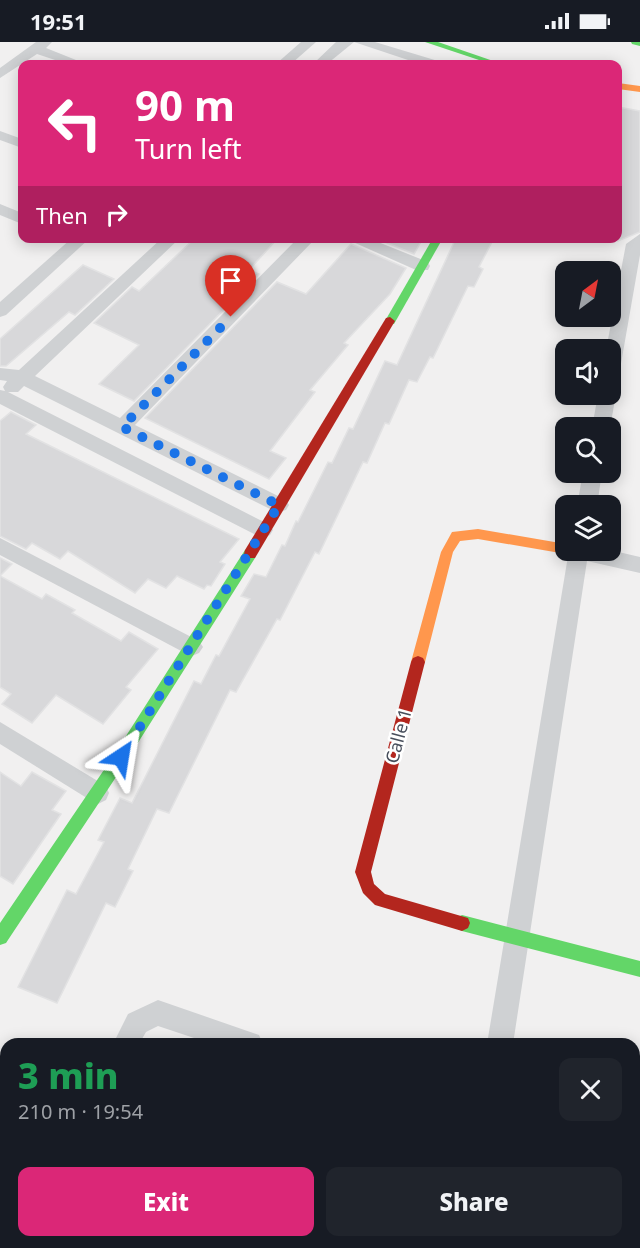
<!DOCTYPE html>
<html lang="en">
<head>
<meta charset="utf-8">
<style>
  body { margin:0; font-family:"Noto Sans",sans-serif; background:#20242c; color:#f1f3f6; height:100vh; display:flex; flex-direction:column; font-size:22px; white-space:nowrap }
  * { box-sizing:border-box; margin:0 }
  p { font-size:20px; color:#9ea1a6 }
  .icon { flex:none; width:33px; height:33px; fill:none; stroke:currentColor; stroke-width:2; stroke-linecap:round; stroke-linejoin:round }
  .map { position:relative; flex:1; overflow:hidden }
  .drawer { position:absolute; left:0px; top:996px; width:640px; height:210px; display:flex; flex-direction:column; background:#171b24; border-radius:18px 18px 0 0; box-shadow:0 3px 15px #0003 }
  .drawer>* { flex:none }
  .banner { position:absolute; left:18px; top:18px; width:604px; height:183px; border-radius:12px; box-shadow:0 3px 15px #0003; background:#db2777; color:#fff; overflow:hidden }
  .needle { width:39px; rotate:32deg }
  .tools { position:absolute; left:555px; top:219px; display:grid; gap:12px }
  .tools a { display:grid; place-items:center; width:66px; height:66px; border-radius:12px; background:#171b24; box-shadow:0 3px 15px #0003; font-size:30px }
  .pin { position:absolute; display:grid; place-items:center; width:51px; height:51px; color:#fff; margin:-62px -26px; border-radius:50% 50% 50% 0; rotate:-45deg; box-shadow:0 0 6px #0007 }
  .pin .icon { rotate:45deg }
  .me { position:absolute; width:66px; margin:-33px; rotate:33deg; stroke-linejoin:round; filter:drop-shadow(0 0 4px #0008) }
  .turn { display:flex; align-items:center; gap:21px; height:126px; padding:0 18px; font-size:27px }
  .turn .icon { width:78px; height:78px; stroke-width:2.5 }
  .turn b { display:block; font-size:42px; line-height:51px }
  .then { display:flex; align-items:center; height:57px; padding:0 18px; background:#0003; gap:12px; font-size:22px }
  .round { display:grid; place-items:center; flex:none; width:63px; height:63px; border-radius:12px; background:#20242c }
  .headline { display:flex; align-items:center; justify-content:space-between; height:102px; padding:0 18px }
  h1 { font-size:36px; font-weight:800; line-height:45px; color:#1e9e55 }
  .action { display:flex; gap:12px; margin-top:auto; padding:12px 18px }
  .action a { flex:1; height:69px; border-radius:12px; background:#db2777; color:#fff; font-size:24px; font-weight:800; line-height:69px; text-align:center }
  .action a+a { background:#20242c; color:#f1f3f6 }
  .status { display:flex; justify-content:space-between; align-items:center; height:42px; padding:0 30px; background:#171b24; direction:ltr }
  .status svg { height:16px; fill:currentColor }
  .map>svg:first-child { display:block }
</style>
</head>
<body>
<div class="status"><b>19:51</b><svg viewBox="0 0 49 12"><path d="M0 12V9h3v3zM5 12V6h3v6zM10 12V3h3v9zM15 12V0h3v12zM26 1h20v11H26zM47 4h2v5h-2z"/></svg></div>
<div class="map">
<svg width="640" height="1206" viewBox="0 0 640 1206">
  <rect width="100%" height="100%" fill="#f1f0f0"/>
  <g fill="#d8d8da" stroke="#e2e2e3" stroke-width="1.5">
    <polygon points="618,65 640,69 640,190 618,199"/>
    <polygon points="195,196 278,196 249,228 259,232 134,359 99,342 139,303 94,281 132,245 139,249"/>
    <polygon points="375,196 423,196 414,212"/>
    <polygon points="456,196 494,196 479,225 483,227 474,245 468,244 433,316 430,315 417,340 409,338 389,382 385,381 367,421 363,420 319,512 315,510 280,578 277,577 236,650 230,648 169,771 157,767 128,827 133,829 115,865 106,861 57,961 18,945 67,848 76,852 104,800 98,798 120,756 132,761 194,639 201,642 216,613 219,614 250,557 241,554 254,532 266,535 282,503 285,504 296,479 298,480 328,420 332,421 349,386 353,387 385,319 397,323"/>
    <polygon points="351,202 406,226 390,252 344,301 348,303 310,348 315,350 270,409 286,416 269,437 145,376 277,240 306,252"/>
    <polygon points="83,223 114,237 75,273 69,270 6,324 0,324 0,297"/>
    <polygon points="11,370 36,383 26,392 239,497 220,520 225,522 211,544 207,543 204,547 177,534 166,546 148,537 135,551 68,509 60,517 32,501 26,507 0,494 0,379"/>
    <polygon points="0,516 12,522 0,534 42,557 46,552 75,568 72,571 121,599 129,590 158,607 126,645 131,648 103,682 56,653 32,681 2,662 11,652 0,645"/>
    <polygon points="0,730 21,744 32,730 66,749 52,768 61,772 13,842 0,834"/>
  </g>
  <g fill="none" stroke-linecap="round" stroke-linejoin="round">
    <g fill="#cfd1d3" fill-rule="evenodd">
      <polygon points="36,0 52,0 46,6 86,22 67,22 37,12 0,36 0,26"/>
      <polygon points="301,0 316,0 291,22 276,22"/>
      <polygon points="336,0 375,0 438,19 440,22 420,22 354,0 327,22 313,22"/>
      <polygon points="0,89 22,97 22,106 0,98"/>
      <polygon points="0,162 22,171 22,182 0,173"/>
      <polygon points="640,192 640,213 619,333 610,339 610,308 606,308 626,202"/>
      <polygon points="72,196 90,196 6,273 0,275 0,260"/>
      <polygon points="162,196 180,196 35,334 120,376 298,196 316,196 135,383 286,458 289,463 286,468 279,470 272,468 24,344 18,350 8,350 270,483 273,488 270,493 263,496 256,493 0,362 0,348 5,349 3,345 7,339 0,338 0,326 19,328"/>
      <polygon points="344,196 368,196 428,220 430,224 428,228 416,228"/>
      <polygon points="610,347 616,352 610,386 592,386 598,352 610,352"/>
      <polygon points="583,430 602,430 597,464 577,464"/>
      <polygon points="0,496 199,599 203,605 199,611 192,614 185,611 0,513"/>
      <polygon points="566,505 566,508 610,508 640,515 640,531 587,519 513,1002 487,1002 568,514 564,508"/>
      <polygon points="0,680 106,744 109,751 106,758 98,762 90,758 0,702"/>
      <polygon points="158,958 259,993 263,1002 212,1002 158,984 146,990 139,1002 113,1002 128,972"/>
      <polygon points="42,1200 70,1200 68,1206 40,1206"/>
      <polygon points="246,1200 274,1200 273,1206 245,1206"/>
      <polygon points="450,1200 478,1200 477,1206 449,1206"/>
    </g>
    <g fill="#63d668" fill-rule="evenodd">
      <polygon points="425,0 438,0 502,22 491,22"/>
      <polygon points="631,0 640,0 640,4 632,2"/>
      <polygon points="433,196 443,196 394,282 386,282 385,279"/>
      <polygon points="250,507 256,512 255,516 120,729 6,901 0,903 0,881 110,719 245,508"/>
      <polygon points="462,873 640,919 640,935 462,889 456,886 454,881 456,876"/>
    </g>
    <g fill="#ff974d" fill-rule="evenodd">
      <polygon points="618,41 640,44 640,50 618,47"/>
      <polygon points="478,487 566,502 566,508 572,508 566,512 478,497 460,499 453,510 425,620 423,624 418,626 413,624 411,620 441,510 452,490"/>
    </g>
    <g fill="#b3261e" fill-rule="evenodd">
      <polygon points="390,275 395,279 255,516 245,516 244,512 245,508 386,276"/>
      <polygon points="418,614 423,616 425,620 371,830 374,842 385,852 468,876 470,881 468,886 462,889 375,863 363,851 355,830 411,620 413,616"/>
    </g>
  </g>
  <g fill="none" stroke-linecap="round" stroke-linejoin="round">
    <polyline stroke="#1a73e8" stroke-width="10" stroke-dasharray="0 18" points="121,715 279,463 122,385 231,275"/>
  </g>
  <g text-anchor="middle" stroke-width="5" stroke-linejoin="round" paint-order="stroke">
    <g font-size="18" fill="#484f5c" stroke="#fff">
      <text transform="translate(399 694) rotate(-75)" y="6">Calle 1</text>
    </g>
  </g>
</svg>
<div class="tools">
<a><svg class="needle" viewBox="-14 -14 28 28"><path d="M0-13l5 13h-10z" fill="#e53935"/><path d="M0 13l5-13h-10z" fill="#9ea1a6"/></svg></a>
<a><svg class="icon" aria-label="sound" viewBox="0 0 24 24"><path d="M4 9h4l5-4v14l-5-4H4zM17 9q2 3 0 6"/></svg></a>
<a><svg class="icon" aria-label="search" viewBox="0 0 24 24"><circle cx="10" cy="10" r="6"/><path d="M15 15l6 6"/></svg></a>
<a><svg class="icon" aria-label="layers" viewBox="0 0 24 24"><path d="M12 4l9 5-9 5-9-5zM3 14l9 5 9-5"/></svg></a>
</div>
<div class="pin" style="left:231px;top:275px;background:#d93025"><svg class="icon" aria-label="arrive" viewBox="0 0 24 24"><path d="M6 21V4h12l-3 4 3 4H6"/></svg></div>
<svg class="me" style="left:121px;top:715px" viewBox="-20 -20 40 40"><path d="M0-17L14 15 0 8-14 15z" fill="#1a73e8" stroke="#fff" stroke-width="4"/></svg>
<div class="banner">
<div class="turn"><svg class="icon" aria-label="left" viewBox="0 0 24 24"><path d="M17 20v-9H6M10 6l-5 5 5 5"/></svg><div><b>90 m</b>Turn left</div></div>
<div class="then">Then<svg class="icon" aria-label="right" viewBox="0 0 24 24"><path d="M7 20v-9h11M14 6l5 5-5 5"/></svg></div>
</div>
<section class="drawer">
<div class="headline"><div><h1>3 min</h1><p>210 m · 19:54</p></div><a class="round"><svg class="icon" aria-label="close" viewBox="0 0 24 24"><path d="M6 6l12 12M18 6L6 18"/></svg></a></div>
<div class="action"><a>Exit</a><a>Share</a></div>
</section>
</div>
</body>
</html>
